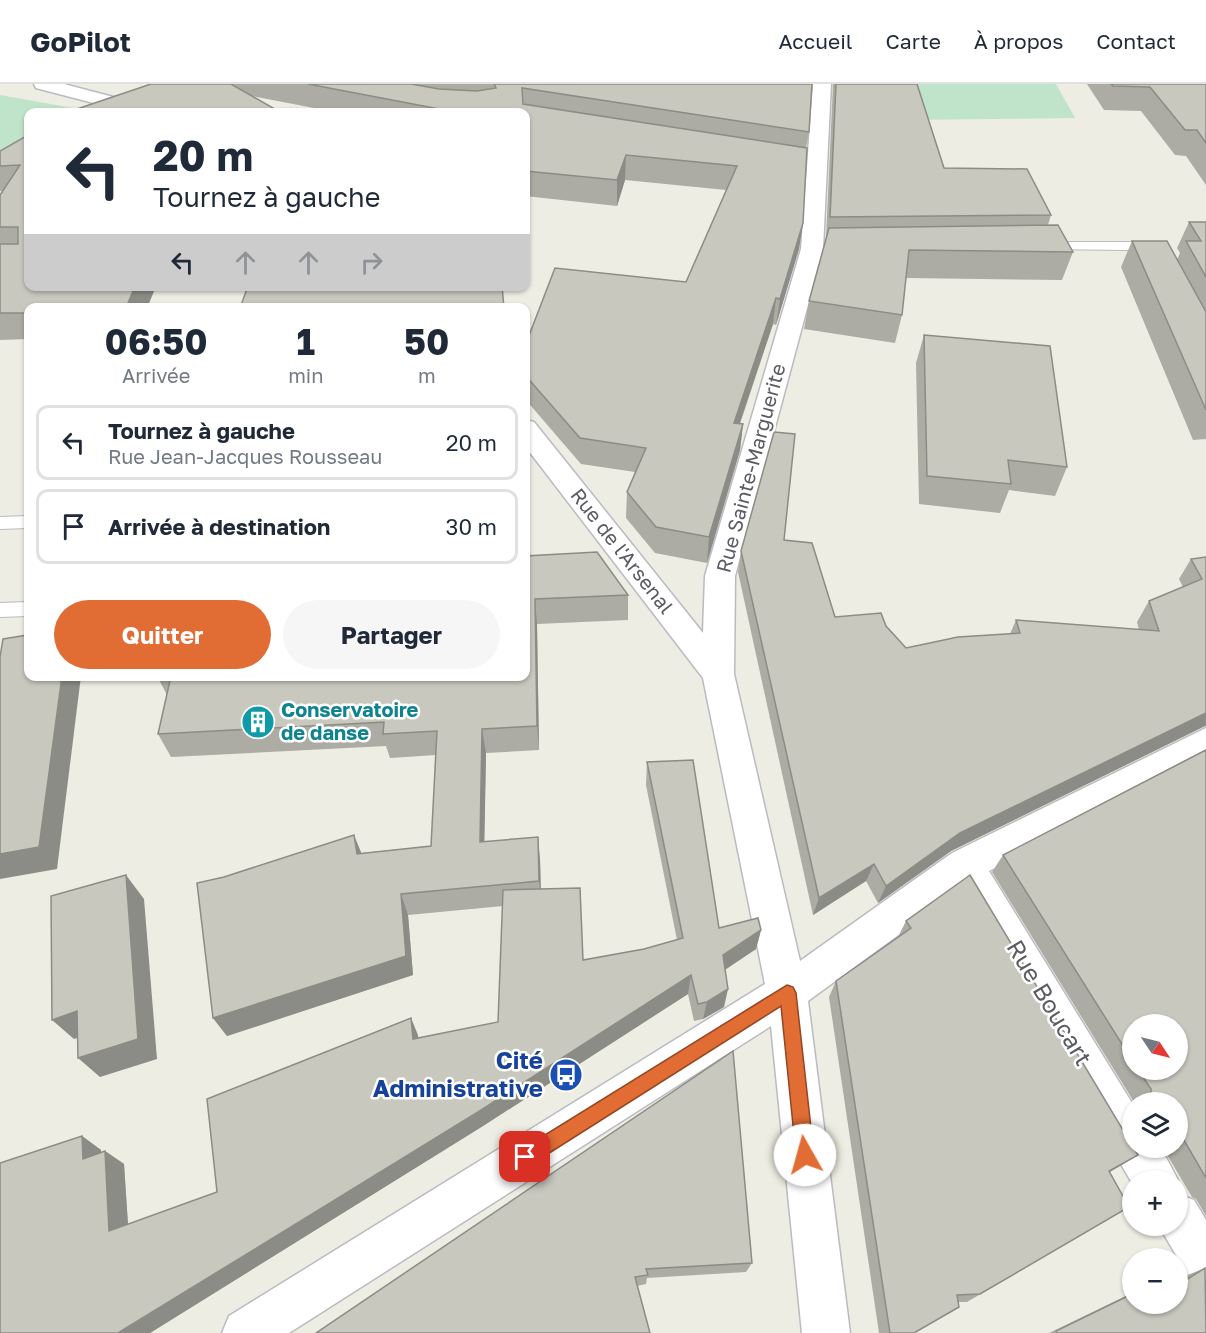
<!DOCTYPE html>
<html lang="fr">
<head>
<meta charset="utf-8">
<style>
  body { margin:0; font-family:"Golos Text",sans-serif; background:#f6f6f7; color:#1f2937; height:100vh; display:flex; flex-direction:column; font-size:22px; white-space:nowrap }
  * { box-sizing:border-box; margin:0 }
  p { font-size:20px; color:#747a83 }
  .icon { flex:none; width:33px; height:33px; fill:none; stroke:currentColor; stroke-width:2; stroke-linecap:round; stroke-linejoin:round }
  .map { position:relative; flex:1; overflow:hidden }
  .drawer { position:absolute; left:24px; top:219px; width:506px; height:378px; display:flex; flex-direction:column; background:#fff; border-radius:12px; box-shadow:0 2px 4px #0004 }
  .drawer>* { flex:none }
  .top-card { position:absolute; left:24px; top:24px; width:506px; height:183px; border-radius:12px; box-shadow:0 2px 4px #0004; background:#fff; color:#1f2937; overflow:hidden }
  .needle { width:39px; rotate:125deg }
  .buttons { position:absolute; left:1122px; top:930px; display:grid; gap:12px }
  .buttons a { display:grid; place-items:center; width:66px; height:66px; border-radius:50%; background:#fff; box-shadow:0 2px 4px #0004; font-size:30px }
  .pin { position:absolute; display:grid; place-items:center; width:51px; height:51px; color:#fff; margin:-26px; border-radius:12px; box-shadow:0 3px 9px #0006 }
  .me { position:absolute; width:66px; margin:-33px; rotate:353deg; stroke-linejoin:round; filter:drop-shadow(0 0 4px #0008) }
  .turn { display:flex; align-items:center; gap:21px; height:126px; padding:0 30px; font-size:27px }
  .turn .icon { width:78px; height:78px; stroke-width:2.5 }
  .turn b { display:block; font-size:42px; line-height:51px }
  .lanes { display:flex; align-items:center; height:57px; padding:0 30px; background:#0003; justify-content:center; gap:30px; direction:ltr }
  .lanes .off { opacity:.35 }
  .eta { display:flex; justify-content:space-evenly; align-items:center; height:102px; text-align:center }
  .eta b { font-size:36px; font-weight:700; line-height:42px }
  .button { display:flex; gap:12px; margin-top:auto; padding:12px 30px }
  .button a { flex:1; height:69px; border-radius:36px; background:#e16c34; color:#fff; font-size:24px; font-weight:700; line-height:69px; text-align:center }
  .button a+a { background:#f6f6f7; color:#1f2937 }
  ul { padding:0; list-style:none }
  li { display:flex; align-items:center; gap:18px; height:75px; margin:0 12px 9px; padding:0 18px; border:3px solid #e0e1e3; border-radius:12px }
  li div { flex:1 }
  li b { display:block; font-size:22px }
  li em { font-style:normal }
  header { display:flex; align-items:center; gap:36px; box-sizing:border-box; height:84px; padding:0 30px; background:#fff; border-bottom:2px solid #e0e1e3 }
  header strong { font-size:28px }
  nav { display:flex; gap:33px; margin-inline-start:auto; font-size:21px }
  .map>svg:first-child { display:block }
</style>
</head>
<body>
<header>
<strong>GoPilot</strong>
<nav><a>Accueil</a><a>Carte</a><a>À propos</a><a>Contact</a></nav>
</header>
<div class="map">
<svg width="1206" height="1249" viewBox="0 0 1206 1249">
  <rect width="100%" height="100%" fill="#edede3"/>
  <g fill="#c0e4c9">
    <polygon points="844,0 1056,0 1075,34 904,36"/>
    <polygon points="0,11 73,24 65,28 28,28 28,50 0,67"/>
  </g>
  <g fill="none" stroke-linecap="round" stroke-linejoin="round">
    <defs>
      <g id="service">
        <polygon points="1043,158 1131,158 1158,167 1160,170 1153,174 1130,166 1038,165 1036,162"/>
        <polygon points="28,432 28,444 0,445 0,433"/>
        <polygon points="28,518 28,532 0,533 0,519"/>
      </g>
      <g id="minor">
        <polygon points="34,0 64,0 136,19 138,23 136,27 128,28 36,4"/>
        <polygon points="813,0 831,0 823,165 735,492 734,590 800,877 952,769 1206,644 1206,674 989,787 1132,1019 1132,1064 1161,1064 1178,1096 1178,1097 1132,1096 1132,1099 960,806 808,917 850,1249 802,1249 771,942 289,1249 222,1249 229,1232 765,900 703,594 525,362 525,336 534,338 703,549 705,492 801,165"/>
        <polygon points="1178,1110 1194,1116 1206,1136 1206,1202 1190,1195 1159,1142 1178,1142"/>
      </g>
    </defs>
    <use href="#service" stroke="#babbc1" stroke-width="2"/>
    <use href="#minor" stroke="#babbc1" stroke-width="3"/>
    <use href="#service" fill="#fff" fill-rule="evenodd"/>
    <use href="#minor" fill="#fff" fill-rule="evenodd"/>
  </g>
  <g fill="#acaca4" fill-rule="evenodd">
    <polygon points="151,0 812,0 809,48 806,64 803,139 799,165 776,241 773,240 740,340 743,340 740,366 707,479 655,469 626,434 627,408 635,388 581,380 525,315 525,262 686,198 726,106 625,96 617,122 525,112 525,28 335,28 252,12"/>
    <polygon points="833,0 918,0 917,3 944,84 1051,131 1048,141 1073,168 1062,196 906,194 902,231 895,259 804,245 809,217 826,154"/>
    <polygon points="1087,0 1206,0 1206,101 1186,72 1175,71 1141,27 1104,26"/>
    <polygon points="28,51 156,202 147,224 28,224 28,255 0,256 0,111 2,107 0,107 0,67"/>
    <polygon points="1189,138 1206,138 1206,355 1193,356 1121,183 1132,157 1177,176 1180,169 1177,164"/>
    <polygon points="924,251 1067,383 1055,412 1009,406 1000,429 919,420 916,279"/>
    <polygon points="784,456 835,533 886,542 906,564 1010,550 1016,536 1139,546 1137,538 1149,517 1183,503 1179,495 1191,475 1206,473 1206,643 1205,642 951,767 878,819 866,797 813,831 738,488 741,467"/>
    <polygon points="525,472 628,511 628,536 537,540 539,666 486,669 484,757 540,775 541,805 583,876 644,865 677,856 646,701 647,678 719,844 761,846 756,865 725,885 724,923 703,935 694,937 688,910 483,1042 150,1249 0,1249 82,1052 101,1066 101,1068 105,1067 124,1080 128,1140 217,1108 411,934 418,954 498,938 503,822 408,831 413,891 227,952 213,934 361,769 431,762 436,671 390,674 386,662 171,673 158,650 167,611 157,592 525,592"/>
    <path d="M 1206,665 L 1206,1132 L 1196,1115 L 1192,1113 L 1163,1064 L 1178,1064 L 1178,1018 L 1134,1018 L 992,788 L 1003,771 ZM 1132,940 L 1178,986 L 1132,986 Z"/>
    <polygon points="906,837 1138,1071 1109,1088 1129,1123 967,1218 958,1218 914,1249 879,1249 829,913 836,897 898,853"/>
    <polygon points="733,967 752,1179 746,1188 647,1194 646,1200 637,1202 316,1249"/>
    <polygon points="1205,1184 1206,1249 1049,1249 1132,1209 1132,1220 1178,1220 1178,1196 1185,1192"/>
  </g>
  <g fill="#8c8c86">
    <polygon points="626,71 625,96 617,122 617,96"/>
    <polygon points="803,139 799,165 776,241 780,215"/>
    <polygon points="135,202 156,202 147,224 126,224"/>
    <polygon points="776,214 773,240 731,365 734,339"/>
    <polygon points="743,340 740,366 707,479 709,453"/>
    <polygon points="535,515 537,540 539,666 537,642"/>
    <polygon points="62,592 81,592 57,785 0,795 0,770"/>
    <polygon points="1206,629 1206,641 1205,642 951,767 878,819 886,802 960,749"/>
    <polygon points="482,645 486,669 484,779 480,758"/>
    <polygon points="354,751 363,773 357,770"/>
    <polygon points="538,753 540,775 541,819 539,797"/>
    <polygon points="874,780 866,797 813,831 819,814"/>
    <polygon points="126,791 144,815 157,975 100,993 78,974"/>
    <polygon points="401,810 408,831 413,891 227,952 213,934"/>
    <polygon points="761,846 756,865 719,890 723,871"/>
    <polygon points="691,891 688,910 483,1042 150,1249 118,1249"/>
    <polygon points="728,905 724,923 703,935 707,918"/>
    <polygon points="77,927 98,947 74,955 52,936"/>
    <polygon points="411,934 418,951 419,972 413,955"/>
    <polygon points="82,1052 101,1066 103,1088 83,1075"/>
    <polygon points="105,1067 124,1080 129,1157 109,1147"/>
    <polygon points="1138,1071 1120,1082 1091,1099 1109,1087"/>
  </g>
  <g fill="#c8c8bf" stroke="#8c8c86" stroke-width="1.5">
    <polygon points="151,0 231,0 280,28 68,28"/>
    <polygon points="308,0 411,0 439,5 477,7 496,4 494,0 812,0 809,48 522,4 523,20 807,64 803,139 780,215 776,214 734,339 743,340 709,453 656,443 627,408 646,364 580,354 525,291 525,262 555,184 686,198 737,82 626,71 617,96 525,87 525,28 455,28"/>
    <polygon points="836,0 917,0 944,84 1027,85 1051,131 830,133"/>
    <polygon points="1111,0 1206,0 1206,59 1197,46 1185,46 1150,3 1113,2"/>
    <polygon points="28,51 28,202 135,202 126,224 28,224 28,229 0,229 0,160 18,160 18,143 0,143 0,111 20,81 0,82 0,67"/>
    <polygon points="1189,138 1206,138 1206,193 1186,157 1201,157"/>
    <polygon points="1058,141 1073,168 909,166 902,231 809,217 829,144"/>
    <polygon points="1132,157 1167,157 1206,228 1206,326"/>
    <polygon points="248,202 502,202 504,224 240,224"/>
    <polygon points="924,251 1050,262 1067,383 1008,376 1011,400 927,392"/>
    <polygon points="774,348 795,350 784,456 812,459 835,533 881,529 886,542 906,564 958,553 1020,549 1016,536 1159,547 1149,517 1202,495 1191,475 1206,473 1206,629 960,749 886,802 874,780 819,814 741,467"/>
    <polygon points="597,468 628,511 535,515 537,642 482,645 480,758 538,753 539,797 401,810 406,872 213,934 197,799 224,793 354,751 357,770 431,762 437,647 383,650 384,638 158,650 171,592 525,592 525,472"/>
    <polygon points="28,551 28,592 62,592 39,763 0,770 0,573 3,555"/>
    <polygon points="1206,666 1206,1094 1181,1051 1178,1048 1178,1018 1151,1018 1151,1005 1138,986 1178,986 1178,940 1132,940 1132,976 1003,771"/>
    <polygon points="693,676 719,844 758,834 761,846 723,871 728,905 707,918 698,920 691,891 478,1028 118,1249 0,1249 0,1079 82,1052 83,1075 105,1067 109,1147 217,1108 207,1015 411,934 413,955 498,938 503,806 580,804 583,876 644,865 683,854 647,678"/>
    <polygon points="126,791 138,955 78,974 77,927 52,936 51,812"/>
    <polygon points="970,791 1138,1071 1109,1087 1129,1123 980,1210 957,1211 959,1223 914,1249 890,1249 836,897 911,844 906,837"/>
    <polygon points="733,967 752,1179 646,1185 648,1191 635,1193 650,1249 316,1249"/>
    <polygon points="1205,1184 1206,1249 1057,1249 1056,1247 1132,1210 1132,1220 1178,1220 1178,1201"/>
  </g>
  <polygon fill="#e16c34" stroke="#924622" stroke-width="1.5" points="787,901 793,903 796,909 814,1071 812,1077 805,1080 799,1077 796,1071 781,922 532,1080 525,1082 519,1080 516,1073 519,1067"/>
  <defs>
    <symbol id="building-disc" viewBox="-11 -11 22 22"><circle r="9.5" fill="#0f9aa8" stroke="#fff"/><path d="M-4-6H4V6H1V3H-1V6H-4ZM-2.5-4.3h1.7v1.8h-1.7ZM.8-4.3h1.7v1.8H.8ZM-2.5-1h1.7V.8h-1.7ZM.8-1h1.7V.8H.8Z" fill="#fff"/></symbol>
    <symbol id="bus-disc" viewBox="-11 -11 22 22"><circle r="9.5" fill="#1a4fb4" stroke="#fff"/><path d="M-5-6H5V4H4V6H2V4H-2V6H-4V4H-5ZM-3.5-4V0h7V-4ZM-3.5 1.2v1.5H-2V1.2ZM2 1.2v1.5H3.5V1.2Z" fill="#fff"/></symbol>
  </defs>
  <g fill-rule="evenodd">
    <use href="#building-disc" x="239" y="619" width="38" height="38"/>
    <use href="#bus-disc" x="547" y="972" width="38" height="38"/>
  </g>
  <g text-anchor="middle" stroke-width="5" stroke-linejoin="round" paint-order="stroke">
    <g font-size="20" fill="#5b5c63" stroke="#fff">
      <text transform="translate(751 384) rotate(-75)" y="7">Rue Sainte-Marguerite</text>
      <text transform="translate(622 467) rotate(52)" y="7">Rue de l'Arsenal</text>
    </g>
    <g font-size="20" font-weight="bold" fill="#0d838f" stroke="#fff" text-anchor="start">
      <text x="281" y="633">Conservatoire<tspan x="281" dy="23">de danse</tspan></text>
    </g>
    <g font-size="24" fill="#5b5c63" stroke="#fff">
      <text transform="translate(1049 919) rotate(59)" y="8">Rue Boucart</text>
    </g>
    <g font-size="24" font-weight="bold" fill="#164399" stroke="#fff" text-anchor="end">
      <text x="543" y="985">Cité<tspan x="543" dy="28">Administrative</tspan></text>
    </g>
  </g>
</svg>
<div class="buttons">
<a><svg class="needle" viewBox="-14 -14 28 28"><path d="M0-13l5 13h-10z" fill="#e53935"/><path d="M0 13l5-13h-10z" fill="#747a83"/></svg></a>
<a><svg class="icon" aria-label="layers" viewBox="0 0 24 24"><path d="M12 4l9 5-9 5-9-5zM3 14l9 5 9-5"/></svg></a>
<a>+</a>
<a>−</a>
</div>
<div class="pin" style="left:525px;top:1073px;background:#d93025"><svg class="icon" aria-label="arrive" viewBox="0 0 24 24"><path d="M6 21V4h12l-3 4 3 4H6"/></svg></div>
<svg class="me" style="left:805px;top:1071px" viewBox="-20 -20 40 40"><circle r="19" fill="#fff"/><path d="M0-13L10 11 0 6-10 11z" fill="#e16c34"/></svg>
<div class="top-card">
<div class="turn"><svg class="icon" aria-label="left" viewBox="0 0 24 24"><path d="M17 20v-9H6M10 6l-5 5 5 5"/></svg><div><b>20 m</b>Tournez à gauche</div></div>
<div class="lanes"><svg class="icon" aria-label="left" viewBox="0 0 24 24"><path d="M17 20v-9H6M10 6l-5 5 5 5"/></svg><svg class="icon off" aria-label="ahead" viewBox="0 0 24 24"><path d="M12 20V5M6 11l6-6 6 6"/></svg><svg class="icon off" aria-label="ahead" viewBox="0 0 24 24"><path d="M12 20V5M6 11l6-6 6 6"/></svg><svg class="icon off" aria-label="right" viewBox="0 0 24 24"><path d="M7 20v-9h11M14 6l5 5-5 5"/></svg></div>
</div>
<section class="drawer">
<div class="eta">
<div><b>06:50</b><p>Arrivée</p></div>
<div><b>1</b><p>min</p></div>
<div><b>50</b><p>m</p></div>
</div>
<ul>
<li><svg class="icon" aria-label="left" viewBox="0 0 24 24"><path d="M17 20v-9H6M10 6l-5 5 5 5"/></svg><div><b>Tournez à gauche</b><p>Rue Jean-Jacques Rousseau</p></div><em>20 m</em></li>
<li><svg class="icon" aria-label="arrive" viewBox="0 0 24 24"><path d="M6 21V4h12l-3 4 3 4H6"/></svg><div><b>Arrivée à destination</b></div><em>30 m</em></li>
</ul>
<div class="button"><a>Quitter</a><a>Partager</a></div>
</section>
</div>
</body>
</html>
